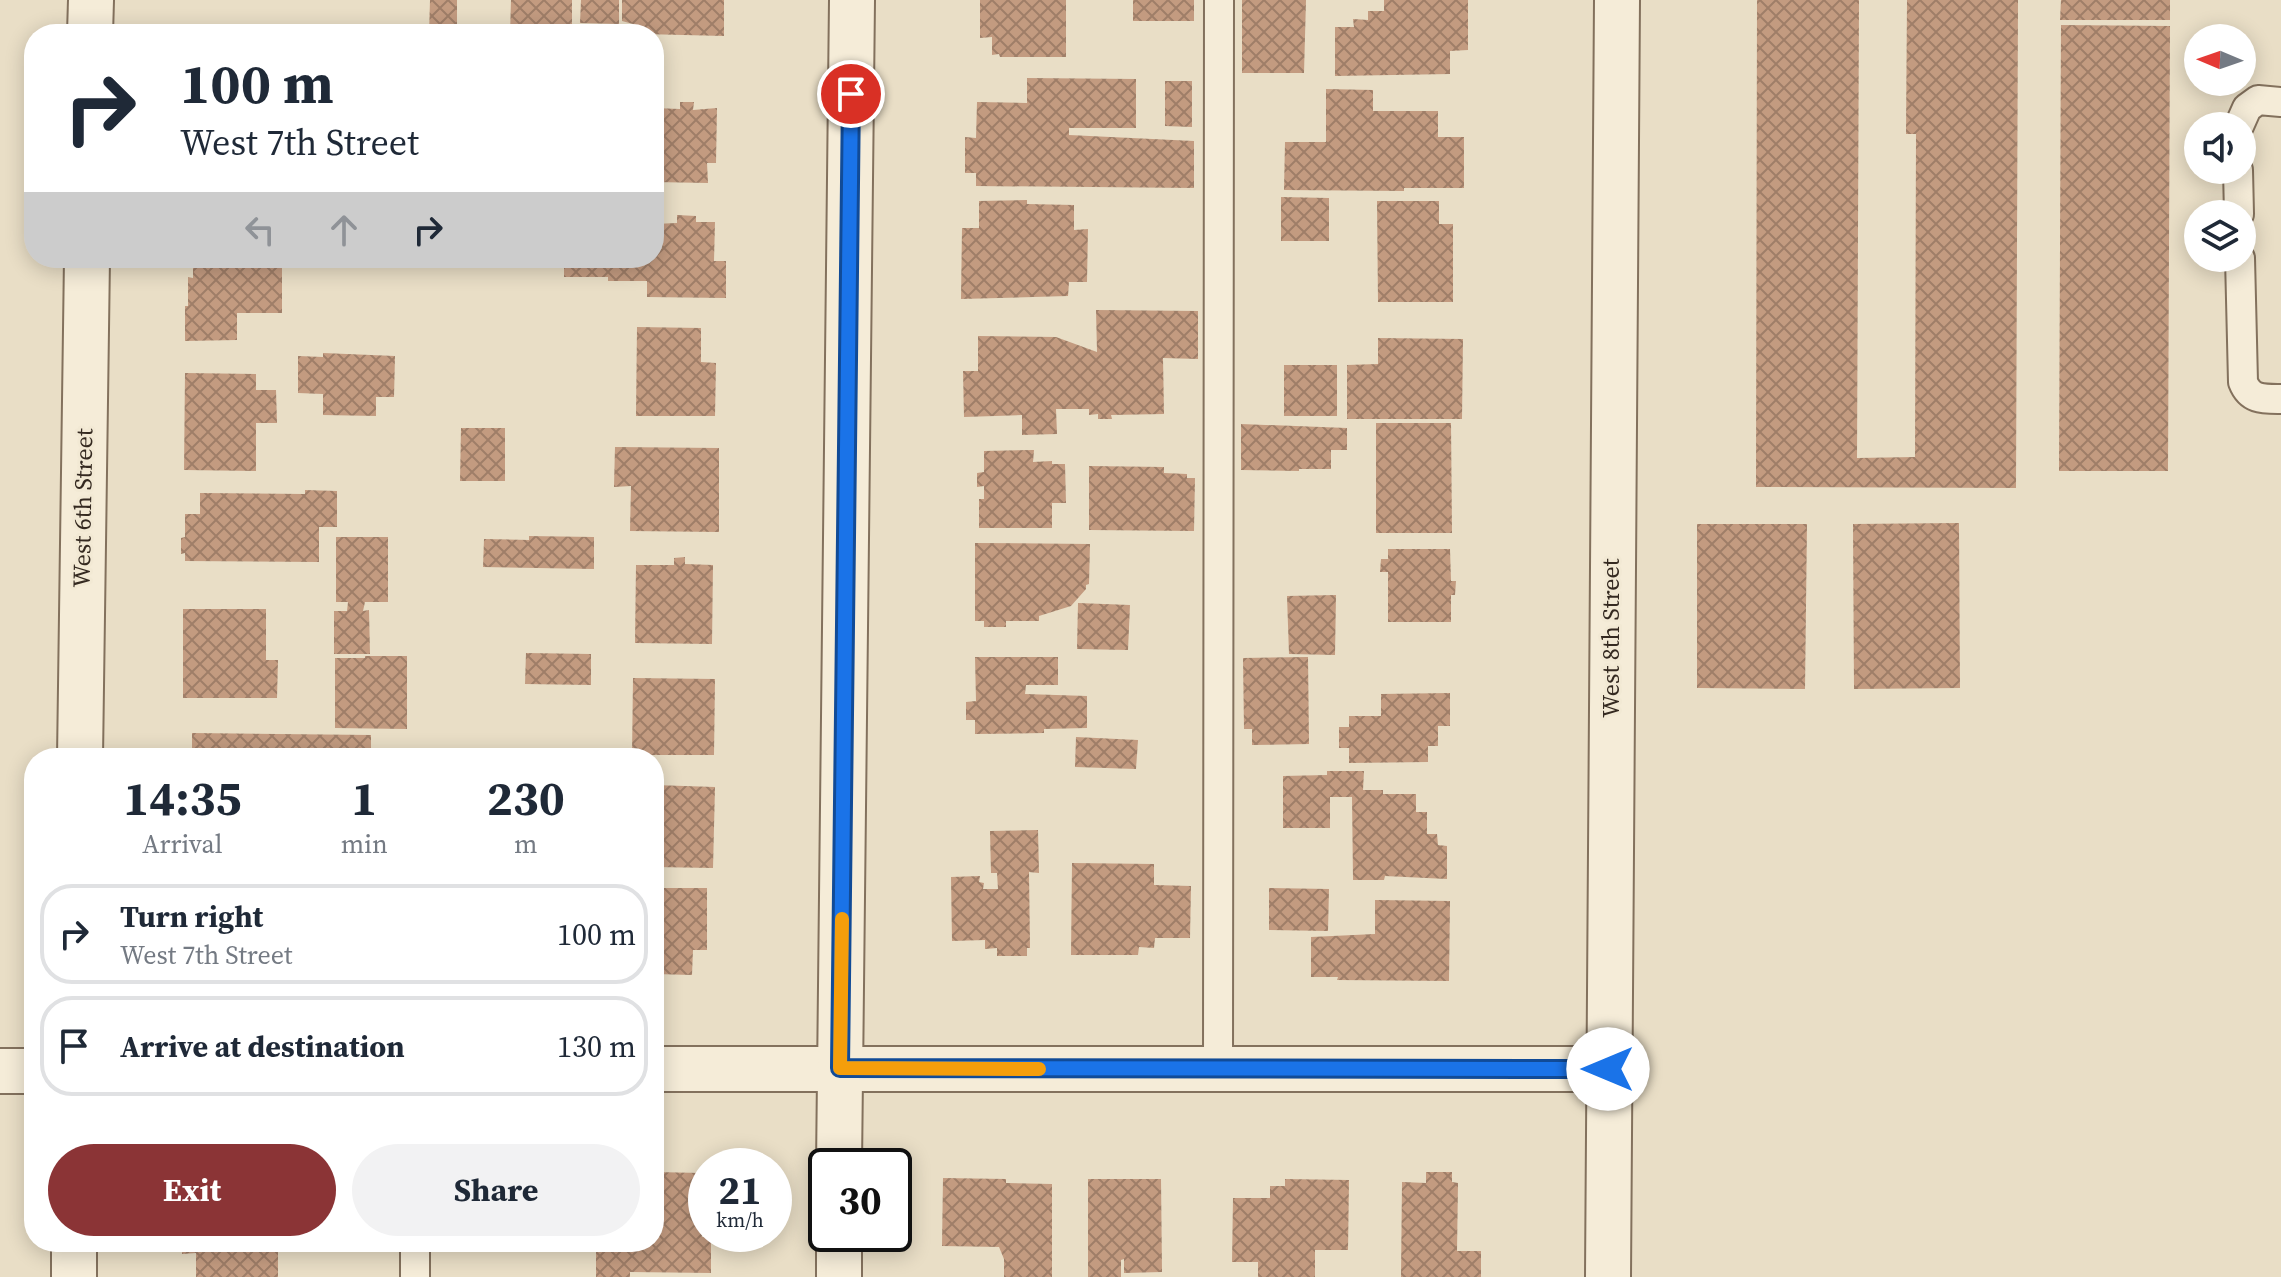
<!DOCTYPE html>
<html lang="en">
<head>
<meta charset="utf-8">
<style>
  body { margin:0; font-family:"Source Serif 4",serif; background:#f2f2f3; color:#1f2937; height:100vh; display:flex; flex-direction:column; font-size:30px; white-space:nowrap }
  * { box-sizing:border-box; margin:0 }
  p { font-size:26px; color:#747a83 }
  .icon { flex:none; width:44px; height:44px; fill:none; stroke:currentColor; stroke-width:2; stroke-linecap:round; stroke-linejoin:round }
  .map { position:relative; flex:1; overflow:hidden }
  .sheet { position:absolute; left:24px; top:748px; width:640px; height:504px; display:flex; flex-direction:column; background:#fff; border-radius:32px; box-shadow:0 4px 20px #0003 }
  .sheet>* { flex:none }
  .guide { position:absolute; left:24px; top:24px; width:640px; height:244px; border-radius:32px; box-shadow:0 4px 20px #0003; background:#fff; color:#1f2937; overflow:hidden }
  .needle { width:52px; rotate:272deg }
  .controls { position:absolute; left:2184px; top:24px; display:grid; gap:16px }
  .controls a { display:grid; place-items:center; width:72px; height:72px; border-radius:50%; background:#fff; box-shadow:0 4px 20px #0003; font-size:40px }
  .speed { position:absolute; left:688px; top:1148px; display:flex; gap:16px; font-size:40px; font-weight:700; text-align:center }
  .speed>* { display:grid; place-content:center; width:104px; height:104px; border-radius:50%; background:#fff; box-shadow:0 4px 20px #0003; line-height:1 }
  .speed small { font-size:20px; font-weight:400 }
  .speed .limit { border:4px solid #111; border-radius:12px; background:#fff; color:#111 }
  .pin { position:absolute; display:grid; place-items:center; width:68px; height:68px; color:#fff; margin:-34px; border:4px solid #fff; border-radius:50%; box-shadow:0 2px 8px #0007 }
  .me { position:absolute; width:88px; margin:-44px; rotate:270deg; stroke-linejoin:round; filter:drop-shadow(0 0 6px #0008) }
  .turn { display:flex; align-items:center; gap:28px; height:168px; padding:0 24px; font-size:36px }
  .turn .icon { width:104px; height:104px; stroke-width:2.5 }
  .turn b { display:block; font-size:56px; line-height:68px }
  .lanes { display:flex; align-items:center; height:76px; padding:0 24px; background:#0003; justify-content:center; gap:40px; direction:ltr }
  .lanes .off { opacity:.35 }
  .eta { display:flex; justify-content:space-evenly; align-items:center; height:136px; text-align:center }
  .eta b { font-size:48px; font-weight:700; line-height:56px }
  .primary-button { display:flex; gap:16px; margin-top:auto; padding:16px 24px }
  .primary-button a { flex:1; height:92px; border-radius:48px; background:#8b3436; color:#fff; font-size:32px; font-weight:700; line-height:92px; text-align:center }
  .primary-button a+a { background:#f2f2f3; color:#1f2937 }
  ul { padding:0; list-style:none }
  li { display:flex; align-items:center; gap:24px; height:100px; margin:0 16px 12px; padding:0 8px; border:4px solid #e0e1e3; border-radius:32px }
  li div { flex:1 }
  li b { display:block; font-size:30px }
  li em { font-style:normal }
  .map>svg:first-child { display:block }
</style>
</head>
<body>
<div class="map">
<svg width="2281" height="1277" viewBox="0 0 2281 1277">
  <defs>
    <pattern id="building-cross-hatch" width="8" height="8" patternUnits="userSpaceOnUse" patternTransform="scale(2)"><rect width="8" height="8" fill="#c39b80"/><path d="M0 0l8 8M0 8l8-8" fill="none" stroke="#9f7e68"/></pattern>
  </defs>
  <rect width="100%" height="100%" fill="#e9dec6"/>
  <g fill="url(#building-cross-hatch)">
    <polygon points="430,0 457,0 457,34 429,34"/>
    <polygon points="511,0 572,0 572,29 626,29 626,34 510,34"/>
    <polygon points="581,0 619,0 619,24 580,23"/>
    <polygon points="622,0 724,0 724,36 643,34 644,27 622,21"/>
    <polygon points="980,0 1066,0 1066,57 1000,57 999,54 992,55 992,37 980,38"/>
    <rect x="1133" y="0" width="61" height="21"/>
    <polygon points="1242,0 1306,0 1304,73 1242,73"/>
    <polygon points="1384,0 1468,0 1468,50 1450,51 1450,74 1335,76 1335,27 1354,27 1353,19 1368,20 1368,11 1384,11"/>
    <polygon points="1757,0 1859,0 1857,458 1915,457 1916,134 1906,134 1907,0 2018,0 2016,488 1756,487"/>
    <polygon points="2061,0 2170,0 2170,20 2060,20"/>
    <polygon points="2061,25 2170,26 2168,471 2059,471"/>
    <polygon points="1027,78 1136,79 1136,128 1069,128 1069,135 1194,141 1194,188 976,186 976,173 965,173 965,137 976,138 977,102 1027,103"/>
    <polygon points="1165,81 1192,81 1192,127 1165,126"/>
    <polygon points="1326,89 1373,90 1373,111 1438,111 1438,137 1464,137 1464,188 1404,188 1404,191 1284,190 1285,142 1326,142"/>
    <polygon points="680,102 694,102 693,110 717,108 716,163 707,163 708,183 654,182 654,108 680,109"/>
    <polygon points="1281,197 1329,198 1329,241 1281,241"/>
    <polygon points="1027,200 1027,204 1074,205 1074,230 1088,229 1087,282 1069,282 1068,296 961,299 962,228 979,228 979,201"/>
    <polygon points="1377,201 1439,201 1439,224 1453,224 1453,302 1378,302"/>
    <polygon points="677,215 696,216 696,222 715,222 714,261 726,261 726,298 647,297 647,281 608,281 608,277 564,277 564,258 654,258 654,224 677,223"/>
    <polygon points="193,258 282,258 282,313 237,313 237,340 185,341 185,306 188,306 188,277 193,278"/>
    <polygon points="1096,310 1198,311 1198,359 1163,358 1164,414 1111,415 1112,419 1098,419 1098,414 1089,415 1089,409 1056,409 1057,434 1022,435 1022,415 964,417 963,371 978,371 978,336 1056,337 1097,352"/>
    <polygon points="637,327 701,328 701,362 716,363 715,416 636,416"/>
    <polygon points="1378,338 1463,339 1462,419 1347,419 1347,365 1378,364"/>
    <polygon points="323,353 395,356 394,397 376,397 376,416 323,415 323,394 298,393 298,356 323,357"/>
    <rect x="1284" y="365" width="53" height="51"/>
    <polygon points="185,373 256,374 256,390 276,390 277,423 256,423 256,471 184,470"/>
    <polygon points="1376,423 1451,423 1452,533 1376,533"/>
    <polygon points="1241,424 1347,428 1347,450 1331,450 1331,469 1299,469 1299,471 1241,470"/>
    <polygon points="461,428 505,428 505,481 460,481"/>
    <polygon points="615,447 719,448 719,532 630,531 631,486 614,487"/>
    <polygon points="1034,450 1033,462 1052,461 1052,464 1065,464 1066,503 1052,503 1052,528 979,528 979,499 984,499 984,486 977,487 977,473 984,472 984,451"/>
    <polygon points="1089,466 1164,467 1164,473 1187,474 1187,478 1195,478 1194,531 1089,530"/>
    <polygon points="305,490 337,491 337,527 319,527 319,562 185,561 185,553 181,554 181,538 185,537 185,514 200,514 200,493 305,494"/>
    <polygon points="1959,523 1960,688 1854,689 1853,524"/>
    <polygon points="1697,524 1807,524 1805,689 1697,688"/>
    <polygon points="529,536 594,537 594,569 483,567 484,539 529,540"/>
    <polygon points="336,537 388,537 388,602 365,602 363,611 369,610 370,654 334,654 334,611 347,611 348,602 336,602"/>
    <polygon points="975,543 1090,544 1089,584 1086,585 1086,589 1071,606 1039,616 1039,621 1006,621 1006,627 984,627 984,621 975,621"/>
    <polygon points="1388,549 1450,549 1451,581 1456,581 1455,595 1451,595 1451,622 1388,622 1388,572 1380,572 1381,559 1388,559"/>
    <polygon points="685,557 685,564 713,565 712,644 635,643 636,565 674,565 674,558"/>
    <polygon points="1336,595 1335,655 1289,654 1287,596"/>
    <polygon points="1078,603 1130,605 1128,650 1077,649"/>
    <polygon points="183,609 266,609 266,660 278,660 277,698 183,698"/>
    <polygon points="526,653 591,654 591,685 525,684"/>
    <polygon points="365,656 407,656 407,729 335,728 335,658 365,658"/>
    <polygon points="975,657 1058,657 1058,685 1026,685 1025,694 1087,696 1087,728 1044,729 1044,733 975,734 975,720 966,720 966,702 976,701"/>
    <polygon points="1308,657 1309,744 1252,745 1252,729 1244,729 1243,658"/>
    <polygon points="633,678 715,679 714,755 632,755"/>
    <polygon points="1450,693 1450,726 1438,726 1438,746 1428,746 1428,762 1349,763 1349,748 1339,748 1339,727 1349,727 1349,716 1381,716 1381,694"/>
    <polygon points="192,733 371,735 371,758 192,758"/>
    <polygon points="1076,737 1138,740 1136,769 1075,767"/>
    <polygon points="1327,771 1364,771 1363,790 1383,790 1383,794 1416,794 1416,812 1427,812 1427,834 1437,834 1438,845 1447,846 1447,879 1385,876 1384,880 1353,880 1352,797 1330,797 1330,828 1283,828 1283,776 1327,775"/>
    <polygon points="654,785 715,787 713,868 654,867"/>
    <polygon points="1038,830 1039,873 1029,872 1030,948 1027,948 1027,956 997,956 997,948 985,949 985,940 952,941 951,877 980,876 979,882 984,883 983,889 998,889 997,873 991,873 990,831"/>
    <polygon points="1072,863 1154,864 1154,885 1191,886 1190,938 1155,938 1154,948 1139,947 1138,955 1071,955"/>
    <polygon points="654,888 707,888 707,950 693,950 692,975 654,974"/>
    <polygon points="1269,888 1329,889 1328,931 1269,930"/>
    <polygon points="1375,900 1450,901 1449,981 1337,980 1338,977 1311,977 1311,937 1375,934"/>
    <polygon points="654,1172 702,1173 702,1237 711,1237 711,1273 630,1272 630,1277 596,1277 596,1242 654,1242"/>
    <polygon points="1426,1172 1452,1172 1452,1182 1458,1183 1457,1251 1481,1251 1481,1277 1401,1277 1402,1182 1426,1183"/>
    <polygon points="943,1178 1006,1179 1006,1183 1052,1184 1052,1277 1004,1277 1004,1259 999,1247 942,1246"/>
    <polygon points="1088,1179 1161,1179 1162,1272 1124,1273 1124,1259 1121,1260 1121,1277 1088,1277"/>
    <polygon points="1285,1179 1349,1180 1348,1250 1315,1250 1315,1277 1258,1277 1258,1262 1232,1262 1233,1198 1270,1198 1270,1186 1285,1186"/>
    <polygon points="182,1242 278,1242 278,1277 196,1277 196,1253 182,1254"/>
  </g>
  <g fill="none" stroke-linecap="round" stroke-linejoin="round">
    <defs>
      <g id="service">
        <polyline points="2239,126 2247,108 2258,100 2281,102"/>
        <polyline points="2238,170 2239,214"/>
        <path d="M 2240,258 L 2243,382 C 2250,400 2263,399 2281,399"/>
        <polyline points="1218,1069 1219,0"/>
        <polyline points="415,1242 415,1277"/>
      </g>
      <g id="minor">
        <polyline points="90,34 91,0"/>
        <polyline points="80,758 87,258"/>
        <polyline points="654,1069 1608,1069"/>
        <polyline points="0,1071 34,1071"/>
        <polyline points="839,1166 852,0"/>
        <polyline points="74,1277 74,1242"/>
        <polyline points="839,1277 839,1234"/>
        <polyline points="1608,1277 1617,0"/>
      </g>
    </defs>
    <use href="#service" stroke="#83715d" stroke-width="32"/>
    <use href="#minor" stroke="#83715d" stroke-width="48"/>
    <use href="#service" stroke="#f5ecd8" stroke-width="28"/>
    <use href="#minor" stroke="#f5ecd8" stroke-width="44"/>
  </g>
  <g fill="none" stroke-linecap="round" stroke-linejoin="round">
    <defs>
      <polyline id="route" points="851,94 840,1068 1608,1069"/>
    </defs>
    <use href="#route" stroke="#114b97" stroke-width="20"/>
    <use href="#route" stroke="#1a73e8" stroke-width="14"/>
    <polyline stroke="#f59e0b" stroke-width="14" points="842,919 840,1068 1039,1069"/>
  </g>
  <g text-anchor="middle" stroke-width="6" stroke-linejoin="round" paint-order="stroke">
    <g font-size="24" fill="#342920" stroke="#f2e9d4">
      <text transform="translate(83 508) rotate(-89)" y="8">West 6th Street</text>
      <text transform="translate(1611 638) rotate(-90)" y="8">West 8th Street</text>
    </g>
  </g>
</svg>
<div class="controls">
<a><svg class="needle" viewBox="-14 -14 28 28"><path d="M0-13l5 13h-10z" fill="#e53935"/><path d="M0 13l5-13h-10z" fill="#747a83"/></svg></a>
<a><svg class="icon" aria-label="sound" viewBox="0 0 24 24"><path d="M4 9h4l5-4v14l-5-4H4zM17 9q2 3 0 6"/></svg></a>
<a><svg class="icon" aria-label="layers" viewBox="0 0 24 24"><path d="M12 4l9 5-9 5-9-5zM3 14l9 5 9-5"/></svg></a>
</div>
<div class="speed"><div>21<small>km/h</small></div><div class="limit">30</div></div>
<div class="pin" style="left:851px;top:94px;background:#d93025"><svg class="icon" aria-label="arrive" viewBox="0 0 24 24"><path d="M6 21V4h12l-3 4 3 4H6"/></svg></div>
<svg class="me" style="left:1608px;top:1069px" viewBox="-20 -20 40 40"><circle r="19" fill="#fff"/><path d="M0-13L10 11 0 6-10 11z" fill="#1a73e8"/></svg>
<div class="guide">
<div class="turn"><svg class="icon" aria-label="right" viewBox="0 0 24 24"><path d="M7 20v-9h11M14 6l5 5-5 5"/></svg><div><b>100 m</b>West 7th Street</div></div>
<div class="lanes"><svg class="icon off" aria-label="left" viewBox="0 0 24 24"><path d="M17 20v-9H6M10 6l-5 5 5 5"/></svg><svg class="icon off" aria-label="ahead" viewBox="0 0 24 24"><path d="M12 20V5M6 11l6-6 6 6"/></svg><svg class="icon" aria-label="right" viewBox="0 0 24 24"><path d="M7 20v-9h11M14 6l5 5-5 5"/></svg></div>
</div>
<section class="sheet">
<div class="eta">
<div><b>14:35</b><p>Arrival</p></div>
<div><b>1</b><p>min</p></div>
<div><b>230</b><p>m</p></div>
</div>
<ul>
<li><svg class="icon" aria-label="right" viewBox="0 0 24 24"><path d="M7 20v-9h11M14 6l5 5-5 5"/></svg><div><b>Turn right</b><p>West 7th Street</p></div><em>100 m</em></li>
<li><svg class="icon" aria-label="arrive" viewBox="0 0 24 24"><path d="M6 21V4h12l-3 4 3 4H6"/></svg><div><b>Arrive at destination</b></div><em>130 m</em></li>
</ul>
<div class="primary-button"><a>Exit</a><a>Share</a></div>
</section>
</div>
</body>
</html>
